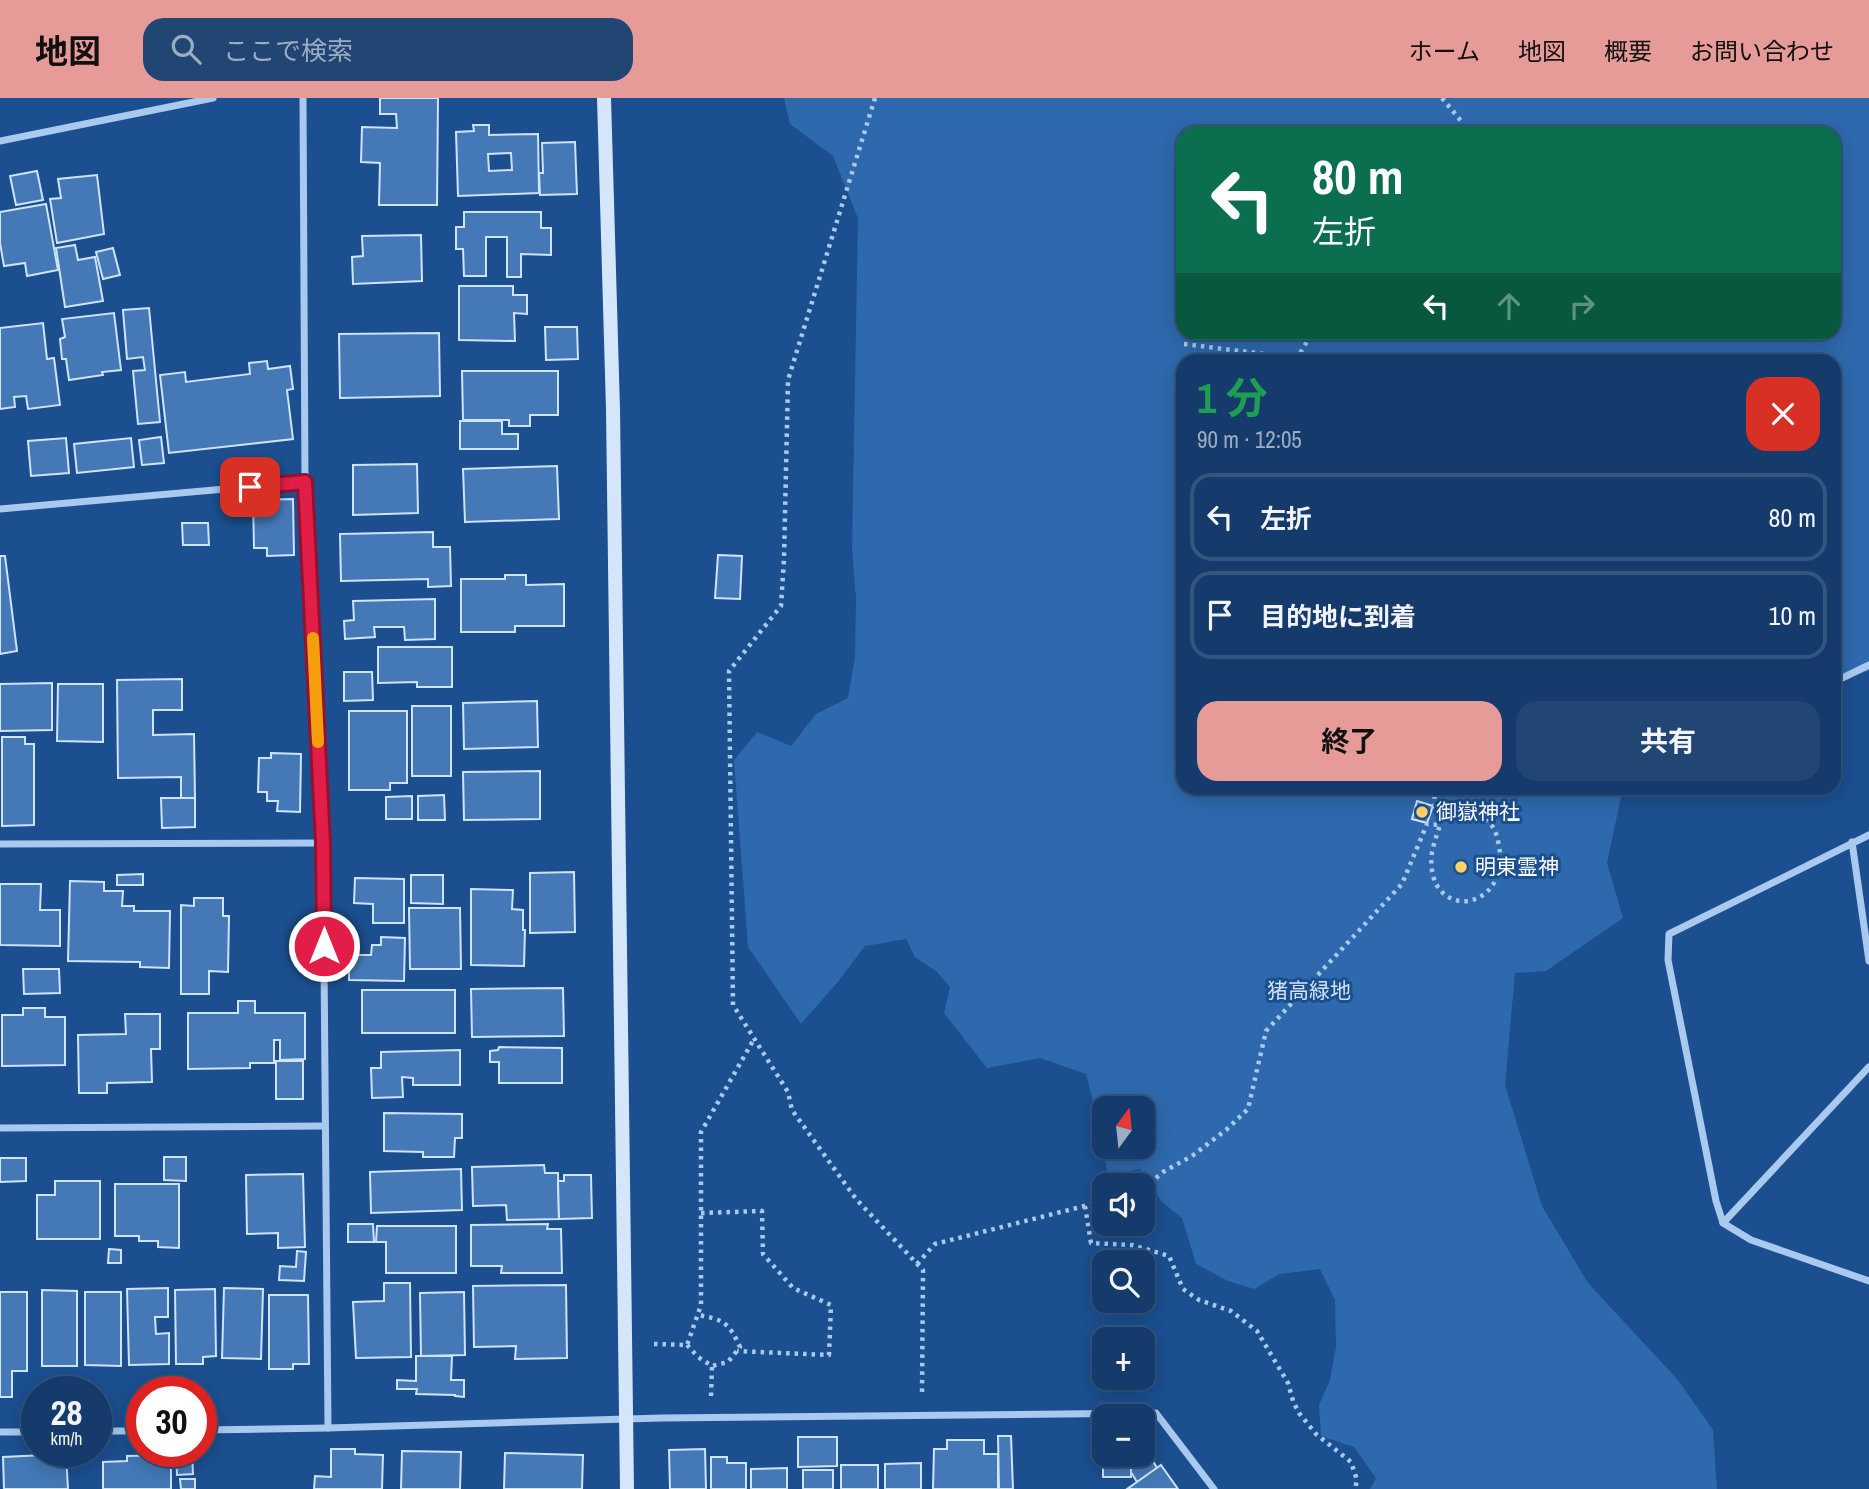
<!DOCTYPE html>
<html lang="ja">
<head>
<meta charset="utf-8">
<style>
  body { margin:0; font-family:"Archivo Narrow","Noto Sans JP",sans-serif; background:#214673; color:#f1f3f6; height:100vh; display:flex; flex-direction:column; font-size:26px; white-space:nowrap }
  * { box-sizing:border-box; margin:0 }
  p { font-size:23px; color:#9dadc1 }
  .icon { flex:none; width:38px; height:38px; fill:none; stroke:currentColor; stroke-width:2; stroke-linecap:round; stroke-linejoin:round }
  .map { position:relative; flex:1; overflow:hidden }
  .panel { position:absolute; left:1176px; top:256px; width:665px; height:441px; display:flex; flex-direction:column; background:#143b6b; border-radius:21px; box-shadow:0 4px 18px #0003,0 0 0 2px #33557e }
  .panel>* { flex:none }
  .hud { position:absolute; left:1176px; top:28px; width:665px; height:214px; border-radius:21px; box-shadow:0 4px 18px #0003,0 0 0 2px #33557e; background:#0b6e4f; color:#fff; overflow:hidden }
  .needle { width:46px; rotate:15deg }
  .buttons { position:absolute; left:1092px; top:998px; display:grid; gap:14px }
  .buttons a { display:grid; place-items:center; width:63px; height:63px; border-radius:14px; background:#143b6b; box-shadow:0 4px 18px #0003,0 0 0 2px #33557e; font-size:35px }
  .speed { position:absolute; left:21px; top:1278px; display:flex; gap:14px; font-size:35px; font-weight:700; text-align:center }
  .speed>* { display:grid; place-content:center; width:91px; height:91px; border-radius:50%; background:#143b6b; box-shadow:0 4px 18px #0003,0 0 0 2px #33557e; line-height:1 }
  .speed small { font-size:18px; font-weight:400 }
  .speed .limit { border:10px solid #d22; background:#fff; color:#111 }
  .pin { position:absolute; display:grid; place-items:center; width:60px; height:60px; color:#fff; margin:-30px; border-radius:14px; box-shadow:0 4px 10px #0006 }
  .me { position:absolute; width:77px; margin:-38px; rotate:0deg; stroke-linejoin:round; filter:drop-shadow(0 0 5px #0008) }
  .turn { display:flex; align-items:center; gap:24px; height:147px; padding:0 21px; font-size:32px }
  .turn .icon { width:91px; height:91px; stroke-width:2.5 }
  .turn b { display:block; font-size:49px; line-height:60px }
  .lanes { display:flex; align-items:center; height:66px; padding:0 21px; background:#0003; justify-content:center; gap:35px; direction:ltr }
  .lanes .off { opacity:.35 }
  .round { display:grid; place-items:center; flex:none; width:74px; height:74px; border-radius:21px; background:#214673 }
  .head { display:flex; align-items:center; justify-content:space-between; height:119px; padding:0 21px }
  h1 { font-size:42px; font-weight:700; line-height:52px; color:#1e9e55 }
  .button { display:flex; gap:14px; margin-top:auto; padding:14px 21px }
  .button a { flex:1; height:80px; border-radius:21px; background:#e69b98; color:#111; font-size:28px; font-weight:700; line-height:80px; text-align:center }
  .button a+a { background:#214673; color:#f1f3f6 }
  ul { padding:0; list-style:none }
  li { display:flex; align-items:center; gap:21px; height:88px; margin:0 14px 10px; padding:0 7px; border:4px solid #33557e; border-radius:21px }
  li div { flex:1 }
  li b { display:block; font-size:26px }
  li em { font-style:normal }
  header { display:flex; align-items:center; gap:42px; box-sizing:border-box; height:98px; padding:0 35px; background:#e69b98; color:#111 }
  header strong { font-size:33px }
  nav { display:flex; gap:38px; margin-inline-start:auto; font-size:24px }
  .search { width:490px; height:63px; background:#214673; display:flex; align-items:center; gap:18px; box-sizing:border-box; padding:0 24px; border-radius:21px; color:#9dadc1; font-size:26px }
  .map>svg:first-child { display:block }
</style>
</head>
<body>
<header>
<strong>地図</strong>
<div class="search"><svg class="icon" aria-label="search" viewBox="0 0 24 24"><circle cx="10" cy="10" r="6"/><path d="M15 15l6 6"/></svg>ここで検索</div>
<nav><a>ホーム</a><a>地図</a><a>概要</a><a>お問い合わせ</a></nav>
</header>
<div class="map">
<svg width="1869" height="1391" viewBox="0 0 1869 1391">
  <rect width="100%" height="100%" fill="#1b4f8f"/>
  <path fill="#2e69ad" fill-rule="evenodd" d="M 784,0 L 1869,0 L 1869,573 L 1834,583 L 1834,262 L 1183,262 L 1183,690 L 1638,690 L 1621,699 L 1607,765 L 1623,820 L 1546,873 L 1515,875 L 1505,987 L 1542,1108 L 1588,1185 L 1678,1282 L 1713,1332 L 1717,1391 L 1370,1391 L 1376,1380 L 1354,1349 L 1321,1338 L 1319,1307 L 1330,1282 L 1336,1249 L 1335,1202 L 1320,1171 L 1280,1176 L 1254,1191 L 1228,1183 L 1196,1166 L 1182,1120 L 1162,1104 L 1140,1071 L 1108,1078 L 1098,1023 L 1086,976 L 1040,960 L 987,970 L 944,915 L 950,889 L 937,874 L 915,859 L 906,841 L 865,848 L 837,885 L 801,926 L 748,849 L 734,662 L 757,634 L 791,648 L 816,616 L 848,600 L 855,559 L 856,501 L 852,451 L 858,120 L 833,58 L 790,26 ZM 1183,35 L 1834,35 L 1834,234 L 1183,234 ZM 1104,1010 L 1143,1010 L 1143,1048 L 1104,1048 Z"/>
  <g fill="#4478b7" stroke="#cfe3fa" stroke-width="2" fill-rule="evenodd">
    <polygon points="380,0 438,0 437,107 379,107 380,65 361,64 362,29 397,30 396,16 380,16"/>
    <path d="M 473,27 L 489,27 L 489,37 L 538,36 L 539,95 L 458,98 L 456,34 L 474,33 ZM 511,55 L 512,72 L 489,73 L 488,56 Z"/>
    <polygon points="575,44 577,96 540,97 539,75 543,75 542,45"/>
    <polygon points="37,73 43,102 16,107 10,78"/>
    <polygon points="97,77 104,136 57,145 50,101 61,100 58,81"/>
    <polygon points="46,106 58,172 27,178 25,165 4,168 0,145 0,114"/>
    <polygon points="464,114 541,114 541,130 551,130 551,157 521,156 521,179 507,179 507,139 486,139 486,178 464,178 463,151 456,151 456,129 464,129"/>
    <polygon points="421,137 422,183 353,186 352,159 363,158 362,138"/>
    <polygon points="75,147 78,162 95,159 103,203 65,209 56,150"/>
    <polygon points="113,150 120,177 103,181 96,154"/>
    <polygon points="459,188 513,188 513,197 527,197 527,216 514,215 515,243 459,242"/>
    <polygon points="149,210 160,324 138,326 133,273 145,272 143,259 127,261 123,212"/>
    <polygon points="114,215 121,272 102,274 103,277 69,282 66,261 62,261 60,241 65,239 62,221"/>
    <polygon points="43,225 47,261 54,260 60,307 28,311 26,298 14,299 15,309 0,311 0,230"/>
    <polygon points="545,229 577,229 578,261 546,262"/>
    <polygon points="439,235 440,298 340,300 339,236"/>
    <polygon points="267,263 268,271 290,268 293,291 287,292 293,341 169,355 160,277 185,274 186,284 250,276 249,265"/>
    <polygon points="462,273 558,273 558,317 530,317 530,328 509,328 509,322 463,322"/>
    <polygon points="460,323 502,323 502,336 518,336 518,351 460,351"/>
    <polygon points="161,339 164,365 142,367 139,342"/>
    <polygon points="66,340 69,375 31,378 28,343"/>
    <polygon points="131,340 134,369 77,375 74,346"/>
    <polygon points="417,366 418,415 353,417 353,367"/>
    <polygon points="557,368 559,421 465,424 463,371"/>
    <polygon points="293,401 294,457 267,458 267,450 254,450 253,402"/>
    <polygon points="182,425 208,425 209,447 183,447"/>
    <polygon points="433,434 433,449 450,449 451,488 428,489 428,481 341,483 340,436"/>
    <polygon points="718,457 742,458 740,501 715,500"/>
    <polygon points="0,458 5,458 17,553 0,556"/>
    <polygon points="505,477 526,477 526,487 564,486 564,528 515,528 515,534 461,534 461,481 505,481"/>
    <polygon points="435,501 435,541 405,542 404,529 374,529 375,539 345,541 344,523 354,522 353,503"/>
    <polygon points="378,549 452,549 452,589 417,589 417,584 378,585"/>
    <polygon points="344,574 372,574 373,602 344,603"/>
    <polygon points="182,581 182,612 153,612 153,637 194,636 195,700 181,700 181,679 118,680 117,582"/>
    <polygon points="52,585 52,632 0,633 0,586"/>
    <polygon points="58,586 103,586 103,644 57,643"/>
    <polygon points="537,603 538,649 464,651 463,605"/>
    <rect x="412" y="608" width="39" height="70"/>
    <polygon points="349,613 407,613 407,685 390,685 390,692 349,692"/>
    <polygon points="2,639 25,639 25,646 34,646 34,727 2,728"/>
    <polygon points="271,655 301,656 300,714 277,713 278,703 267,703 267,694 258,694 259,660 271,660"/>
    <polygon points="540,673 540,721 464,722 463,674"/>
    <polygon points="444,697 445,722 418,722 418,698"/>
    <polygon points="412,698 412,721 386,721 386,699"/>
    <polygon points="161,700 195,700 195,729 162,730"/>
    <polygon points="1417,703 1433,708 1427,725 1412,721"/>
    <polygon points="574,774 575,834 530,835 530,775"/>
    <polygon points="143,776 143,787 117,787 117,777"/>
    <polygon points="411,777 443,777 443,806 411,805"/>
    <polygon points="355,780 404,781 404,825 373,825 373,806 354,805"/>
    <polygon points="70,783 104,784 104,793 123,793 122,808 134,808 134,813 170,813 169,870 140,869 140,864 68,863"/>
    <polygon points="0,786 41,786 40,812 60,812 60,848 0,847"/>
    <polygon points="471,791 513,792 512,811 523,812 523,832 525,832 524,868 471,867"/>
    <polygon points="194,800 223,800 223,818 229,818 228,874 209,873 209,896 181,896 181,807 194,808"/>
    <polygon points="409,810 460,810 461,871 410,871"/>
    <polygon points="381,839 405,840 404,883 349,882 349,857 371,857 372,847 381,847"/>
    <polygon points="23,871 59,871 60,895 24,896"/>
    <polygon points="563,890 564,938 472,939 471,891"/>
    <rect x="362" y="892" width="93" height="43"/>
    <polygon points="238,903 255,903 255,915 305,915 305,961 280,962 280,942 274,942 274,965 250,965 250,970 188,971 188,915 238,915"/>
    <polygon points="23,910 45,910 45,919 65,919 65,967 2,968 2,917 23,917"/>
    <polygon points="125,916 160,916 160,951 151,951 152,984 107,985 107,995 79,995 78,937 126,936"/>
    <polygon points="499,949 562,950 562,985 499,985 499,964 490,964 490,953 498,952"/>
    <polygon points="460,952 460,987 413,987 413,980 402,979 403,999 372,1000 371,970 381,970 381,954"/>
    <rect x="276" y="963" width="27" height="38"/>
    <polygon points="384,1015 462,1016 462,1040 455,1040 454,1059 423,1059 423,1054 384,1053"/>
    <polygon points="164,1059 186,1059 186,1083 164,1082"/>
    <polygon points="0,1060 26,1060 26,1083 0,1084"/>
    <polygon points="544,1067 545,1075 558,1075 559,1121 507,1122 506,1107 473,1108 472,1069"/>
    <polygon points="461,1071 462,1112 371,1115 370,1074"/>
    <polygon points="303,1076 305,1149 278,1150 278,1135 247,1136 246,1077"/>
    <polygon points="564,1077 591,1077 592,1120 559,1121 558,1083 564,1083"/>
    <polygon points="55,1083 100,1083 100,1141 37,1141 37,1097 55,1097"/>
    <polygon points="115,1086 179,1086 179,1150 158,1149 158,1143 139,1143 139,1138 115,1138"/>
    <polygon points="348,1126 373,1126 374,1144 348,1144"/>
    <polygon points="548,1126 547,1131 561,1131 562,1175 501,1175 502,1168 471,1168 471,1127"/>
    <polygon points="377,1128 456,1128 456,1175 386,1175 386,1144 376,1144"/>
    <polygon points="109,1151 121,1152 121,1165 108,1165"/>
    <polygon points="297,1153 306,1154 304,1183 279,1182 280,1168 296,1169"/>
    <polygon points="384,1185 410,1185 411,1259 356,1260 353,1204 384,1203"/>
    <polygon points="566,1187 567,1260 515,1261 516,1248 474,1249 473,1188"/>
    <polygon points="168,1190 168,1219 155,1219 156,1236 169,1235 169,1266 129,1267 127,1191"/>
    <polygon points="224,1190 263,1191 261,1261 222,1260"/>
    <polygon points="215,1191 216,1258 203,1259 203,1266 176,1266 175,1192"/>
    <polygon points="42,1192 77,1193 77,1268 42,1268"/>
    <polygon points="0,1194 27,1194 27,1273 12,1273 12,1299 0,1299"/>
    <polygon points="85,1194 121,1194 121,1268 85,1267"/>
    <polygon points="464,1194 465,1257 421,1258 420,1195"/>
    <polygon points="269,1197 308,1197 309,1266 293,1266 293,1271 269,1271"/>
    <polygon points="416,1258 452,1258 451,1282 464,1282 464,1299 455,1298 455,1297 416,1296 417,1291 397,1291 397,1282 416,1283"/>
    <polygon points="998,1338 1011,1338 1013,1391 999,1391"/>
    <polygon points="798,1339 837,1339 837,1368 798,1369"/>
    <polygon points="1103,1341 1104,1356 1131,1356 1131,1379 1103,1379"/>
    <polygon points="947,1342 984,1342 984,1356 998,1356 998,1391 933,1391 934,1351 947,1351"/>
    <polygon points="331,1351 355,1351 355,1356 383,1357 382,1391 314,1391 315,1378 331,1379"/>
    <polygon points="705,1351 706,1391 670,1391 669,1352"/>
    <polygon points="1143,1351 1146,1351 1157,1370 1137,1384 1131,1374 1131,1356 1143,1356"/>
    <polygon points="176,1353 192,1353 193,1376 177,1377"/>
    <polygon points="402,1353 461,1354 460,1391 401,1391"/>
    <polygon points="505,1355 583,1357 582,1391 504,1391"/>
    <polygon points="66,1356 68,1391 4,1391 3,1359"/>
    <polygon points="171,1357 171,1391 103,1391 103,1364 127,1363 127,1358"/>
    <polygon points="711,1359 727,1359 727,1365 746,1365 746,1391 711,1391"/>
    <polygon points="921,1365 921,1391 885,1391 885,1366"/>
    <rect x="841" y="1367" width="37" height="24"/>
    <polygon points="1161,1367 1178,1391 1127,1391 1137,1384"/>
    <polygon points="787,1370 787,1391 751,1391 751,1371"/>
    <rect x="803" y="1372" width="30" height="19"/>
    <polygon points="180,1381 195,1381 195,1391 181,1391"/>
  </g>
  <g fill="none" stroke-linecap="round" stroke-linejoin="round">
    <g stroke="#a9c9ee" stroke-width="4.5" stroke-dasharray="3.5 5" stroke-linecap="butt">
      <polyline points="875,0 788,282 784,461 781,508 729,573 733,907 788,994 792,1012 856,1101 923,1172 922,1296"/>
      <polyline points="1442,0 1462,24 1464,35"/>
      <polyline points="1184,246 1297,260"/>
      <polyline points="1298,262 1297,260 1313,234"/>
      <path d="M 1143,1091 L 1163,1074 L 1192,1058 L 1226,1032 L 1248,1011 L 1266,933 L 1402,786 L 1427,726 L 1440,727 C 1437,736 1434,745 1432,754 C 1423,826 1515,816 1498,743 C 1496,732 1490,721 1479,719 C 1467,716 1453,720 1441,719 L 1434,707 L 1435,690"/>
      <polyline points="1085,1108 1091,1145 1132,1147 1169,1158 1183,1191 1199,1202 1231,1213 1257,1233 1288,1285 1293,1303 1299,1315 1316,1336 1351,1364 1357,1382 1355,1391"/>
      <polyline points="701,1115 762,1113 763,1156 793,1190 831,1207 829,1257 737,1253"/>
      <polyline points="917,1166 935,1146 1104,1103"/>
      <polyline points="654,1246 687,1247 701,1207 701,1034 754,941"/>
      <path d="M 687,1247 L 698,1259 L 712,1268 L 728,1264 L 740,1249 C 729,1225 724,1221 697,1217"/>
      <polyline points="711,1298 712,1268"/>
    </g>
    <g stroke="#a9c9ee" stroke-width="7">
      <polyline points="303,0 305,384 323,745 328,1330"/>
      <polyline points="0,43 213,0"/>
      <polyline points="0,411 305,384"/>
      <polyline points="1834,584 1869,567"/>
      <polyline points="1869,737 1669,836 1668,862 1716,1103 1723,1125 1751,1142 1869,1183"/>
      <polyline points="1852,744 1869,863"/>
      <polyline points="0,746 323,745"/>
      <polyline points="0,1030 325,1028"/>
      <polyline points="1723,1125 1869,969"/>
      <polyline points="201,1332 328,1330 661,1320 1156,1315 1214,1391"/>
      <polyline points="96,1333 142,1333"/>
      <polyline points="0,1334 37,1334"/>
    </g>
    <polyline stroke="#d6e6fa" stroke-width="14" points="604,0 613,311 627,1391"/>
  </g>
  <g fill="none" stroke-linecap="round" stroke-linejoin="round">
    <defs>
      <polyline id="route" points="250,389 305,384 323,745 324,848"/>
    </defs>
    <use href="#route" stroke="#92132f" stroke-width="18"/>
    <use href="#route" stroke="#e11d48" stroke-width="12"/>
    <polyline stroke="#f59e0b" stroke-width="12" points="313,540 318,644"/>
  </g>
  <g fill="#ffd166" stroke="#1b4f8f" stroke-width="2.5">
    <circle cx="1422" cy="714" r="7"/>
    <circle cx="1461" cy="769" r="7"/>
  </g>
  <g text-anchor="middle" stroke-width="6" stroke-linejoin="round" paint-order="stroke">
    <g font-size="21" fill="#fff" stroke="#1b4f8f" text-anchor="start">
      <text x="1436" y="721">御嶽神社</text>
      <text x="1475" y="776">明東霊神</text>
    </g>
    <g font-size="21" fill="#cfe3fa" stroke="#1b4f8f">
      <text x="1309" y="900">猪高緑地</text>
    </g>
  </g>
</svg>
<div class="buttons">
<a><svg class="needle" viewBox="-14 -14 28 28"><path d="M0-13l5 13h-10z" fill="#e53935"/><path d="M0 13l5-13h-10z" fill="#9dadc1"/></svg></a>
<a><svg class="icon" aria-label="sound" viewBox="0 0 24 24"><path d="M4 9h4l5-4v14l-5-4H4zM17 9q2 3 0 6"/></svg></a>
<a><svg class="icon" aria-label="search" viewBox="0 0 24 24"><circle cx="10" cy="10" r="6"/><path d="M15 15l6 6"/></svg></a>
<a>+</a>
<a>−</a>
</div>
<div class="speed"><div>28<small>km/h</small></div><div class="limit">30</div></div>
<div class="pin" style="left:250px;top:389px;background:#d93025"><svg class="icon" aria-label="arrive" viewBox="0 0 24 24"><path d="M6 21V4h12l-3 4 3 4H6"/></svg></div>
<svg class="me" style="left:324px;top:848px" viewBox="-20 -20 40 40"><circle r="17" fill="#e11d48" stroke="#fff" stroke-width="3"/><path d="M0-11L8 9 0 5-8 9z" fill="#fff"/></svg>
<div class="hud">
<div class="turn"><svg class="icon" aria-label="left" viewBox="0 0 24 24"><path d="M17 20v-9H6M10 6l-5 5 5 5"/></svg><div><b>80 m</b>左折</div></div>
<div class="lanes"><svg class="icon" aria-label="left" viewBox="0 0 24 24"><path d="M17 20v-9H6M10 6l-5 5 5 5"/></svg><svg class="icon off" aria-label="ahead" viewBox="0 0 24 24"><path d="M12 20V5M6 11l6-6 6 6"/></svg><svg class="icon off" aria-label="right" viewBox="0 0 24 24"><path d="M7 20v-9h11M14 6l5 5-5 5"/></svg></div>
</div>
<section class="panel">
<div class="head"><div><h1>1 分</h1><p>90 m · 12:05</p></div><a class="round" style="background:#d93025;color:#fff"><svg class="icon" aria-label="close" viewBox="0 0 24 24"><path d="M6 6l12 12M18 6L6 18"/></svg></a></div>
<ul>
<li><svg class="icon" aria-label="left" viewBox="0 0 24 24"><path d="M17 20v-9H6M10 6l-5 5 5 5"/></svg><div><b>左折</b></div><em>80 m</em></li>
<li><svg class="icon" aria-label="arrive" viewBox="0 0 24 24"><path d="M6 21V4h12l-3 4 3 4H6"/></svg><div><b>目的地に到着</b></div><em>10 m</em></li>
</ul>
<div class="button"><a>終了</a><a>共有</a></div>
</section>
</div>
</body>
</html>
